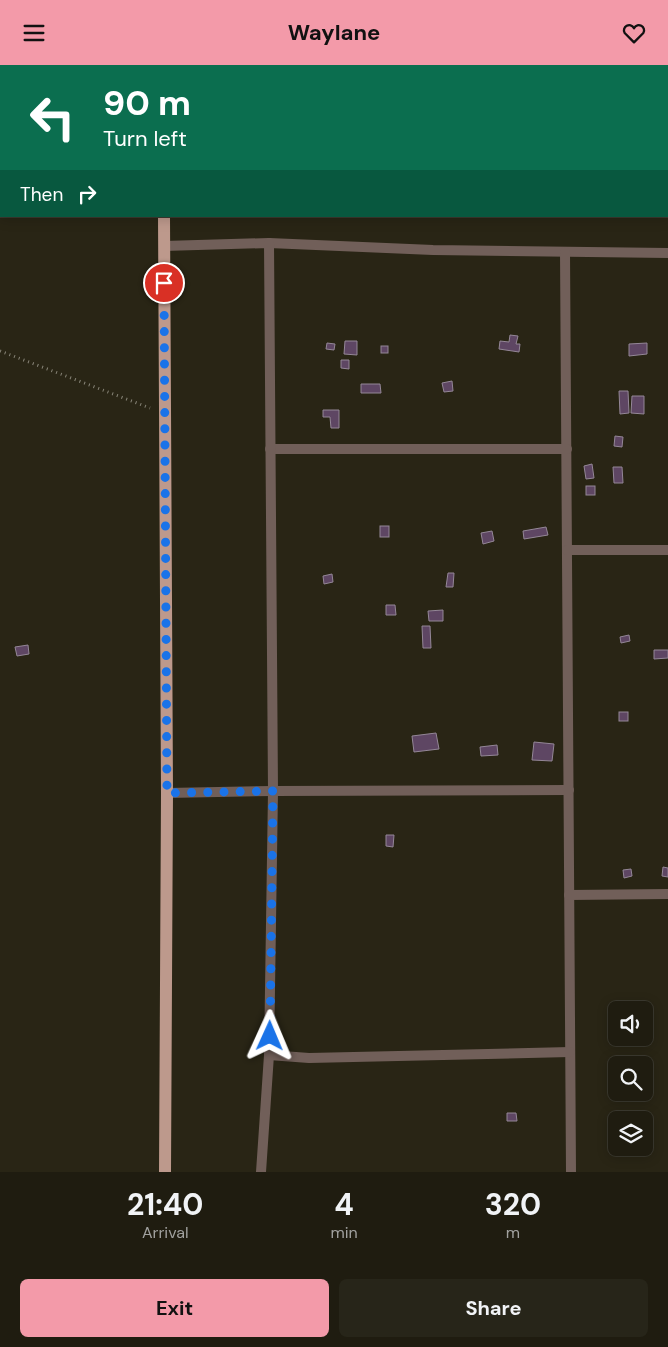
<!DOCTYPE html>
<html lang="en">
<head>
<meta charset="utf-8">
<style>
  body { margin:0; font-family:"DM Sans",sans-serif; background:#272519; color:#f1f3f6; height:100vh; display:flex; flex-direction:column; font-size:19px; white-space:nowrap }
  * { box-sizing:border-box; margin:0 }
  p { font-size:16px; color:#a1a19f }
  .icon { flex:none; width:28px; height:28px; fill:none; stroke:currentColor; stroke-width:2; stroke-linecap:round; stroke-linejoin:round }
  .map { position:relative; height:1107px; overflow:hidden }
  .details { display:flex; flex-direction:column; background:#1f1c10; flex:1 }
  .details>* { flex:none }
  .guide { position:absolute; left:0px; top:0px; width:669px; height:152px; box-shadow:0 2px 12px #0003,0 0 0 1px #3c3a30; background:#0b6e4f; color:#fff; overflow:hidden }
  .buttons { position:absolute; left:608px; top:936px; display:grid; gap:10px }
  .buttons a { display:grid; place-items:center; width:45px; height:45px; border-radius:8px; background:#1f1c10; box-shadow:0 2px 12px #0003,0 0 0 1px #3c3a30; font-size:25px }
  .pin { position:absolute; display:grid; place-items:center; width:42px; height:42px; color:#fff; margin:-21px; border:2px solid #fff; border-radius:50%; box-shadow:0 1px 5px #0007 }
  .me { position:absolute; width:55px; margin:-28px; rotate:1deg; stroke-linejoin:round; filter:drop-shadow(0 0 4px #0008) }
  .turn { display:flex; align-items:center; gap:18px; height:105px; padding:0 20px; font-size:22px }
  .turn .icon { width:65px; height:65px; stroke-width:2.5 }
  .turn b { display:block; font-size:35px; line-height:42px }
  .then { display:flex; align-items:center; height:48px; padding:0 20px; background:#0003; gap:10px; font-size:19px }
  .eta { display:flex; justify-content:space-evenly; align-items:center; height:85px; text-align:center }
  .eta b { font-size:30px; font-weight:700; line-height:35px }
  .primary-button { display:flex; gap:10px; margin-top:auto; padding:10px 20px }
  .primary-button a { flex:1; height:58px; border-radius:8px; background:#f39aa9; color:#111; font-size:20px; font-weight:700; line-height:58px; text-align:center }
  .primary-button a+a { background:#272519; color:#f1f3f6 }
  header { display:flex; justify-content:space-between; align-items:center; height:65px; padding:0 20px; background:#f39aa9; color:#111; font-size:22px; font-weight:700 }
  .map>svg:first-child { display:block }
</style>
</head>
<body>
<header><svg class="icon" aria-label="menu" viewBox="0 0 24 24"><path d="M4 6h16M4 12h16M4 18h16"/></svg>Waylane<svg class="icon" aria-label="heart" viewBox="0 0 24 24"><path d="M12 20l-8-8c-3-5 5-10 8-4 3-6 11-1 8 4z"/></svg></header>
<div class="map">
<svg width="668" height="1107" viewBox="0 0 668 1107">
  <rect width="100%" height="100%" fill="#292515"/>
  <g fill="#5e4663" stroke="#948797">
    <polygon points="510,270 518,271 516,279 520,279 519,287 499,284 500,276 509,277"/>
    <polygon points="345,276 357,276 357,290 344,289"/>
    <polygon points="327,278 335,279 334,285 326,284"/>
    <polygon points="647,278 647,289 629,291 629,279"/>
    <rect x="381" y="281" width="7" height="7"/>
    <polygon points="341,295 349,295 349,304 341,303"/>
    <polygon points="452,316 453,326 444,327 442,318"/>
    <polygon points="361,319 380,319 381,328 361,328"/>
    <polygon points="619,326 628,326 629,348 620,349"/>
    <polygon points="632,331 644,331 644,349 631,348"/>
    <polygon points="323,345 339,345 339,363 331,363 330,352 323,352"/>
    <polygon points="615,371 623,372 622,382 614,381"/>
    <polygon points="592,399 594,413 586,414 584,401"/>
    <polygon points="613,402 622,402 623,418 614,418"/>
    <rect x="586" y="421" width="9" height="9"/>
    <rect x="380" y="461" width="9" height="11"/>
    <polygon points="546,462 548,470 524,474 523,466"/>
    <polygon points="492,466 494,476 483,479 481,468"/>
    <polygon points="448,508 454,508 453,522 446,522"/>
    <polygon points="332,509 333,517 324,519 323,511"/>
    <polygon points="386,540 395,540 396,550 386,550"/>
    <polygon points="443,545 443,556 429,556 428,546"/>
    <polygon points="422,561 430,561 431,583 423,583"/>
    <polygon points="629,570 630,576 621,578 620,572"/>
    <polygon points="28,580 29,589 17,591 15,582"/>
    <polygon points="654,585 668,585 668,593 654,594"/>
    <rect x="619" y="647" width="9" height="9"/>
    <polygon points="436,668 439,684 414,687 412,671"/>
    <polygon points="534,677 554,679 552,696 532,695"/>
    <polygon points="497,680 498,690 481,691 480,682"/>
    <polygon points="386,770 394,770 393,782 386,781"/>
    <polygon points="663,802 668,803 668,812 662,811"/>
    <polygon points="631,804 632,811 624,813 623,805"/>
    <polygon points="507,1048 516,1048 517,1056 507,1056"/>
  </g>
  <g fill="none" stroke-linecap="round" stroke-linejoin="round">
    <polyline stroke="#898679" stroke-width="3" stroke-dasharray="1 4" stroke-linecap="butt" points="0,286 150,343"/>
    <g stroke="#715f59" stroke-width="10">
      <polyline points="164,181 269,178 433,185 668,188"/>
      <polyline points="565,187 571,1107"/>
      <polyline points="270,384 567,384"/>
      <polyline points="567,485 668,485"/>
      <polyline points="167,728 273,726 569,725"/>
      <polyline points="569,830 668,829"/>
      <polyline points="269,990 309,993 570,987"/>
      <polyline points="261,1107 269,990 273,726 269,178"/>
    </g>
    <g stroke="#bd998c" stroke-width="12">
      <polyline points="163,0 163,1"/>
      <polyline points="164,151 167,728 165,1107"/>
    </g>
  </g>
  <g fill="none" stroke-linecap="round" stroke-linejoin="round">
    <polyline stroke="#1a73e8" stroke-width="9" stroke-dasharray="0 16.2" points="164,218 167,728 273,726 270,971"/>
  </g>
</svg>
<div class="buttons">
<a><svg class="icon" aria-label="sound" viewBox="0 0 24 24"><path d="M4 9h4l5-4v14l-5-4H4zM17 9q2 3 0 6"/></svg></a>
<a><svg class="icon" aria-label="search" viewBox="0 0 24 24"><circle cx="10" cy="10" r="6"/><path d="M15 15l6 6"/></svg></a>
<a><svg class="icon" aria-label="layers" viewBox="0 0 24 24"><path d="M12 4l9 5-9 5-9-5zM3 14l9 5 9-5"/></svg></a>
</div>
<div class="pin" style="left:164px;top:218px;background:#d93025"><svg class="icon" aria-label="arrive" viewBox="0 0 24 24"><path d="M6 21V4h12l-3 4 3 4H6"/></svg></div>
<svg class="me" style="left:270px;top:971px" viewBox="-20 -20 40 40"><path d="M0-17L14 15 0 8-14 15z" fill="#1a73e8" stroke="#fff" stroke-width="4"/></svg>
<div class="guide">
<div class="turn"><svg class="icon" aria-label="left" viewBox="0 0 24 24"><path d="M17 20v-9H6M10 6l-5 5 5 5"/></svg><div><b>90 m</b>Turn left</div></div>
<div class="then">Then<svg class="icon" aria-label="right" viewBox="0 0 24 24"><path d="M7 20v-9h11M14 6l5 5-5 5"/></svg></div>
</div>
</div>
<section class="details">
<div class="eta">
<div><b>21:40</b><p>Arrival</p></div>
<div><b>4</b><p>min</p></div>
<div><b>320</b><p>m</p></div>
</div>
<div class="primary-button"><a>Exit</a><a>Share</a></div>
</section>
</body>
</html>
